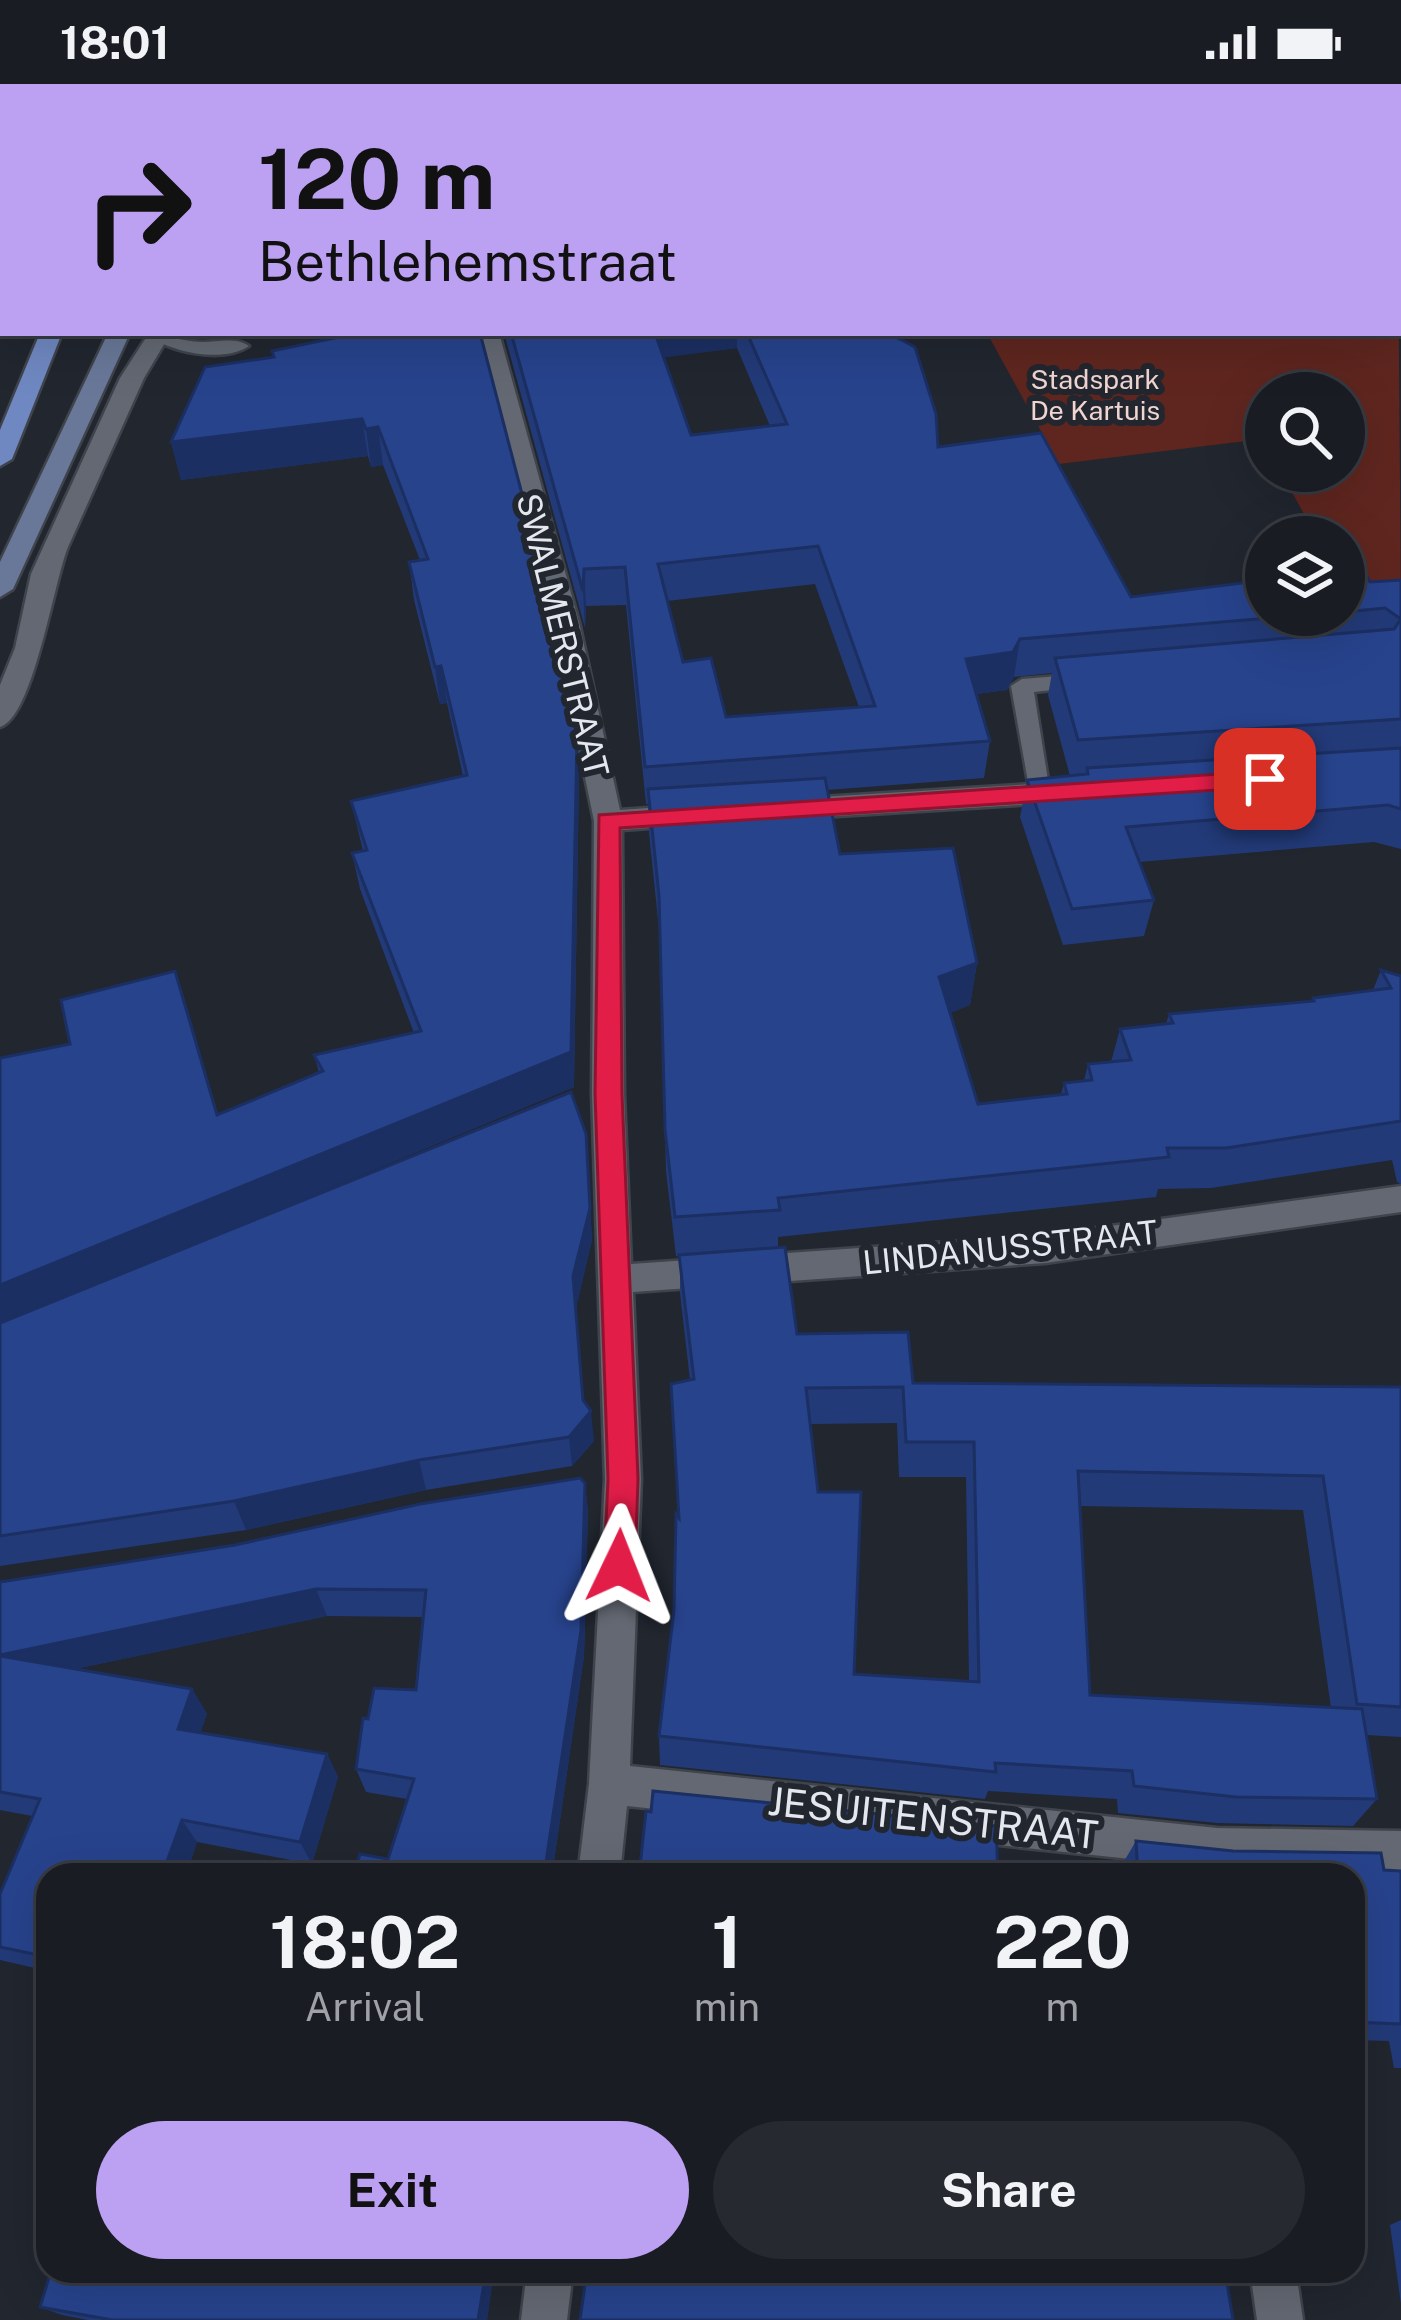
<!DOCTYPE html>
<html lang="en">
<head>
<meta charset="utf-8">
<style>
  body { margin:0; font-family:"Public Sans",sans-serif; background:#262930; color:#f1f3f6; height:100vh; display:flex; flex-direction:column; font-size:45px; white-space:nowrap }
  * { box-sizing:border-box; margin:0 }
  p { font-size:39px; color:#9fa1a6 }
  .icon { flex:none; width:66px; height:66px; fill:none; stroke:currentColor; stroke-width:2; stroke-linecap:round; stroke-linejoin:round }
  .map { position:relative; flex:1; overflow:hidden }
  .panel { position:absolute; left:36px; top:1779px; width:1329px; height:420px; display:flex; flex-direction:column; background:#191c23; border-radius:36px; box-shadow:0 12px 48px #0002,0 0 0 3px #373a41 }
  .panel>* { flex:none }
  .banner { position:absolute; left:0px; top:0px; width:1401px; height:252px; box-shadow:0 12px 48px #0002,0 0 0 3px #373a41; background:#bca0f2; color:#111; overflow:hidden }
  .controls { position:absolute; left:1245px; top:288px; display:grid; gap:24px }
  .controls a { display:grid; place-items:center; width:120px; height:120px; border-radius:50%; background:#191c23; box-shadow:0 12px 48px #0002,0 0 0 3px #373a41; font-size:60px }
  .pin { position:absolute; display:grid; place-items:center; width:102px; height:102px; color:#fff; margin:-51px; border-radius:24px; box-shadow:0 6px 18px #0006 }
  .me { position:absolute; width:132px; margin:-66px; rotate:2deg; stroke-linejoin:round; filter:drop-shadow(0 0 9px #0008) }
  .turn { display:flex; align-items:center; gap:42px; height:252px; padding:0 60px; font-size:54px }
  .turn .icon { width:156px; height:156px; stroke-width:2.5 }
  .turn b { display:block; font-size:84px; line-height:102px }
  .eta { display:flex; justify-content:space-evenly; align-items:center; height:204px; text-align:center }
  .eta b { font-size:72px; font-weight:700; line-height:84px }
  .action { display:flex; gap:24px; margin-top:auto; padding:24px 60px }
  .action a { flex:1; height:138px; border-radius:72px; background:#bca0f2; color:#111; font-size:48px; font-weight:700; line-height:138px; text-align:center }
  .action a+a { background:#262930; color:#f1f3f6 }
  .status { display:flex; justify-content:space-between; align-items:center; height:84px; padding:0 60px; background:#191c23; direction:ltr }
  .status svg { height:33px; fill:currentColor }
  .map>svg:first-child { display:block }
</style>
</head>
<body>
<div class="status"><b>18:01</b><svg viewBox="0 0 49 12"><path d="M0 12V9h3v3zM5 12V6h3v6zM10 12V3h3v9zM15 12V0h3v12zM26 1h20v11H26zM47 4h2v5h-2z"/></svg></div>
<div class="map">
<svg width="1401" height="2236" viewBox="0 0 1401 2236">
  <rect width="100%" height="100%" fill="#21262f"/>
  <polygon fill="#5f261f" points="1398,145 1401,532 1344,501 1344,453 1317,453 1280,387 1344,387 1344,309 1266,309 1266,361 1262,355 1059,380 987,249 1398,249"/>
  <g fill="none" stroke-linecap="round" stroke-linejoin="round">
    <defs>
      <g id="service">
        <rect x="248" y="0" width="16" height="3"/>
        <polygon points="3,15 3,32 0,33 0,16"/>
        <path d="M 144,249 C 164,249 182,258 202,258 C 218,258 236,253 249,262 C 222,280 169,268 144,249 Z"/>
        <polygon points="1083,590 1091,592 1091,602 1034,608 1050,709 1039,717 1031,715 1011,602 1022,595"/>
      </g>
      <g id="minor">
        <path d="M 149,249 L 169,252 L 144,294 L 68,463 C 54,497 33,634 0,643 L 0,601 L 15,564 L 31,490 L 120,294 Z"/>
        <polygon points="477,249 499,249 579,538 620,726 690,721 704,731 690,741 622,746 624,1010 631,1180 1045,1151 1401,1102 1401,1128 1045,1179 633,1208 641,1395 630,1682 1217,1744 1401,1747 1401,1787 1217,1784 627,1722 620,1791 578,1791 589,1700 605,1395 592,1010 594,737 553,538"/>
        <polygon points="1067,698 1081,708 1067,718 789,735 775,725 789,715"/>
        <polygon points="527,2187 573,2187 567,2236 521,2236"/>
        <polygon points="1250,2187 1296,2187 1303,2236 1257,2236"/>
      </g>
      <g id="secondary">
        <polygon points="69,0 89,0 68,3"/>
        <polygon points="194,0 214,0 193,3"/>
        <polygon points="3,221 3,241 0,242 0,222"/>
        <polygon points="108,249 130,249 13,505 0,513 0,478"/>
      </g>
      <g id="primary">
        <polygon points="136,0 156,0 135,3"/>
        <polygon points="40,249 62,249 12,375 0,382 0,346"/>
      </g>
    </defs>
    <use href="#service" stroke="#3f434b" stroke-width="5"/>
    <use href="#minor" stroke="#3f434b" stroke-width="5"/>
    <use href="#secondary" stroke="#3f434b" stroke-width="5"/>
    <use href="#primary" stroke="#3f434b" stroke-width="5"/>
    <use href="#service" fill="#636872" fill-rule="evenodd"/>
    <use href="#minor" fill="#636872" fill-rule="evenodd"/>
    <use href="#secondary" fill="#697899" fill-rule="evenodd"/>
    <use href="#primary" fill="#6f88c1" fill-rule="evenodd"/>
  </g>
  <g fill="#223a78" fill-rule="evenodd">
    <polygon points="261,0 1103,0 1106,3 262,3"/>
    <polygon points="1123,0 1401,0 1401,167 1398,164 1398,3 1127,3"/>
    <polygon points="358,249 579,689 574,1003 97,1200 586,1050 592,1156 576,1224 584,1318 594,1357 572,1382 426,1406 246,1446 0,1482 0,974 70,960 175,887 218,1030 319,988 314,971 414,949 360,805 352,769 363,767 351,717 463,692 447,619 440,620 414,516 409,478 420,476 383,381 371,383 368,372 181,396 171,358 274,273"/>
    <path d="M 504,249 L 895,249 L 938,363 L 1131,513 L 1266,531 L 1344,531 L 1344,486 L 1370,498 L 1401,496 L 1401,765 L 1374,758 L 1139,778 L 1154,816 L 1144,852 L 1063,861 L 1020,733 L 1027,696 L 1070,692 L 1048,611 L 1052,589 L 1014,593 L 1007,606 L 976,610 L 990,657 L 984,694 L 827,706 L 840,770 L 977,879 L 970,921 L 950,929 L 978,1020 L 1061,1010 L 1064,999 L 1084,997 L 1088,980 L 1111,978 L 1120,945 L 1166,940 L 1169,930 L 1311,918 L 1313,914 L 1373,906 L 1381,886 L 1401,892 L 1401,1100 L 1397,1098 L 1392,1076 L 1211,1104 L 1158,1105 L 1156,1113 L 778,1153 L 778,1164 L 797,1250 L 913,1299 L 1401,1303 L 1401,1653 L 1366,1651 L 1377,1715 L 1353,1742 L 1217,1739 L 1118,1729 L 1117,1715 L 988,1707 L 985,1715 L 660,1681 L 659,1652 L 674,1526 L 678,1433 L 671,1300 L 690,1296 L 680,1209 L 680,1172 L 676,1172 L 666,1087 L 660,855 L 649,749 L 648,720 L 646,720 L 626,521 L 586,522 L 585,544 ZM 737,264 L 770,342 L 691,351 L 664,273 ZM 815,500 L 859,623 L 726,633 L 683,578 L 667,517 ZM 897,1339 L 899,1393 L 966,1393 L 969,1598 L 854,1590 L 818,1408 L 810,1340 ZM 1080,1422 L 1303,1426 L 1331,1624 L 1090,1611 Z"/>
    <polygon points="585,1399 588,1428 584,1572 552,1791 354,1791 388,1775 407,1715 366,1708 356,1685 368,1635 416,1606 423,1533 327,1532 75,1585 192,1605 207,1630 200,1649 327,1670 338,1693 312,1780 197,1758 186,1791 48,1791 48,1887 0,1876 0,1810 32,1732 0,1726 0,1498 235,1461"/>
    <polygon points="1136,1757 1401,1787 1401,1984 1394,1984 1389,1957 1353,1956 1353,1791 1124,1791 1123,1779"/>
    <polygon points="1401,2136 1401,2220 1390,2141"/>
    <polygon points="51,2187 494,2187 487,2236 88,2236 62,2231 40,2223"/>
  </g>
  <g fill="#1b2f62">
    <polygon points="652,249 737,249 737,264 652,275"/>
    <polygon points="362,335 368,372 181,396 171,358"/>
    <polygon points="378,343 383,381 371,383 366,345"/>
    <polygon points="584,485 586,522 585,544 583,507"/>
    <polygon points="1020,555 1014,593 1007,606 961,612 966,575"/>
    <polygon points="441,582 447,619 440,620 435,583"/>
    <polygon points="577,652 579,689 574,1003 0,1240 0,1201 571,968"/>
    <polygon points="977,879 970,921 933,936 939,893"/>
    <polygon points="175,887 187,922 228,1065 217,1031"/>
    <polygon points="586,1050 592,1156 576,1224 585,1334 591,1327 594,1357 572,1382 569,1353 573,1192"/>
    <polygon points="419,1376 426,1406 246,1446 234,1417"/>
    <polygon points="585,1399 588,1428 584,1572 552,1791 544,1791"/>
    <polygon points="316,1505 327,1532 18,1597 0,1571"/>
    <polygon points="192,1605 207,1630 193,1669 178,1645"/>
    <polygon points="327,1670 338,1693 312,1780 300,1758"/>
    <polygon points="182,1736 197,1758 186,1791 162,1791"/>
    <polygon points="486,2187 494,2187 487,2236 478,2236"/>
  </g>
  <g fill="#27438c" stroke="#1b2f62" stroke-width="3" fill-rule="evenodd">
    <polygon points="280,0 1103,0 1106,3 280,3"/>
    <polygon points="1188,0 1401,0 1401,109 1398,106 1398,3 1192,3"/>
    <polygon points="358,249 480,249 546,502 577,652 571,968 0,1201 0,974 70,960 61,916 175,887 217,1031 323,987 314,971 421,947 352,769 367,766 351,717 467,691 441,582 435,583 409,478 428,475 378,343 366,345 362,335 171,358 205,283 274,273 272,267"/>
    <path d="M 511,249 L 655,249 L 691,351 L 787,340 L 747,249 L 895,249 L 898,254 L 915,263 L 936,330 L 938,363 L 1041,349 L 1131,513 L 1266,496 L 1266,531 L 1304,531 L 1020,555 L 1013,568 L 966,575 L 990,657 L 645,683 L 625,483 L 584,485 L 583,507 ZM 818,462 L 875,622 L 726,633 L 711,574 L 683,578 L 658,480 Z"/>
    <polygon points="1362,484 1370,498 1401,496 1401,635 1078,656 1055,574 1394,545 1401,535 1385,524 1344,528 1344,486"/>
    <polygon points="1401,664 1401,725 1388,721 1126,743 1154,816 1072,825 1027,696 1088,690 1087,684"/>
    <polygon points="825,694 840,770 953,764 977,879 939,893 978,1020 1067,1010 1064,999 1092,996 1088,980 1131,976 1120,945 1173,939 1169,930 1314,917 1313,914 1391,904 1381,886 1401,892 1401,1037 1226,1064 1167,1064 1169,1073 778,1114 780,1126 675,1133 665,1046 659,812 648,705"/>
    <polygon points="571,1008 586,1050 590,1124 573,1192 583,1316 591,1327 569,1353 419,1376 234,1417 0,1452 0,1239"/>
    <path d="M 785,1163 L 797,1250 L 908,1248 L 913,1299 L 1401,1303 L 1401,1623 L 1357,1620 L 1323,1392 L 1078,1387 L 1090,1611 L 1362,1625 L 1377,1715 L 1236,1713 L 1134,1702 L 1132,1687 L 995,1679 L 996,1688 L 659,1652 L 674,1526 L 676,1430 L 679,1434 L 671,1300 L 694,1295 L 679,1171 ZM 903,1303 L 906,1358 L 974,1358 L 979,1598 L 854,1590 L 861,1408 L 818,1408 L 806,1304 Z"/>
    <polygon points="580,1394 585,1399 581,1546 544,1791 354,1791 360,1770 388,1775 414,1695 356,1685 363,1634 368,1635 374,1604 416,1606 426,1506 316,1505 0,1571 0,1498 235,1461 420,1420"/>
    <polygon points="0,1572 192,1605 178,1645 327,1670 300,1758 182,1736 162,1791 48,1791 48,1873 0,1863 0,1810 40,1715 0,1708"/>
    <polygon points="653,1707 996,1742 998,1791 639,1791 646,1727 651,1728"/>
    <polygon points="1136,1757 1233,1767 1381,1769 1384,1786 1401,1787 1401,1940 1353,1938 1353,1791 1138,1791"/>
    <polygon points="51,2187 486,2187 478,2236 112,2236 40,2223"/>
    <polygon points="587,2187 1225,2187 1233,2236 580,2236"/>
  </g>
  <polygon fill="#e11d48" stroke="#92132f" stroke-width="3" points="1265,687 1277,695 1265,703 620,744 622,1010 638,1395 635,1482 630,1492 619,1496 608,1492 604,1482 608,1395 595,1010 599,731"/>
  <g text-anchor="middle" stroke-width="12" stroke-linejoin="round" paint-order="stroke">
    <g font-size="27" fill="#f0d5d0" stroke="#21262f">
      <text x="1095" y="305">Stadspark<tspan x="1095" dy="31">De Kartuis</tspan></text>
    </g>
    <g font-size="33" fill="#e4e7ee" stroke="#21262f">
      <text transform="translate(563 551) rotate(76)" y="12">SWALMERSTRAAT</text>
      <text transform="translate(1010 1163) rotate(-6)" y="12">LINDANUSSTRAAT</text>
    </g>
    <g font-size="39" fill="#e4e7ee" stroke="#21262f">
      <text transform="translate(933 1734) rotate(6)" y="14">JESUITENSTRAAT</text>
    </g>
  </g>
</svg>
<div class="controls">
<a><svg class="icon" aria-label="search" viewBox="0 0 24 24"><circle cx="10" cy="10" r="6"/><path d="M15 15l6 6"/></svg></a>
<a><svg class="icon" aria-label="layers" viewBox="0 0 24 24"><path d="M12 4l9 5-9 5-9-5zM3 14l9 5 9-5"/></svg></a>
</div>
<div class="pin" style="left:1265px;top:695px;background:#d93025"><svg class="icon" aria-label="arrive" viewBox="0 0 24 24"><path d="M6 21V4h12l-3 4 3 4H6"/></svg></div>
<svg class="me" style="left:619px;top:1482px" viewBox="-20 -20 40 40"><path d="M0-17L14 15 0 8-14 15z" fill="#e11d48" stroke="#fff" stroke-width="4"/></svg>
<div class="banner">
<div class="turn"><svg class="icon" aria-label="right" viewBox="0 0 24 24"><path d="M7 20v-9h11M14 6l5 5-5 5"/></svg><div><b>120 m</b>Bethlehemstraat</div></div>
</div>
<section class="panel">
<div class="eta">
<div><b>18:02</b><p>Arrival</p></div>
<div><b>1</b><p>min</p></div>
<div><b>220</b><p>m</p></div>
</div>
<div class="action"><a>Exit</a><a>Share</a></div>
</section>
</div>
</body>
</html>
